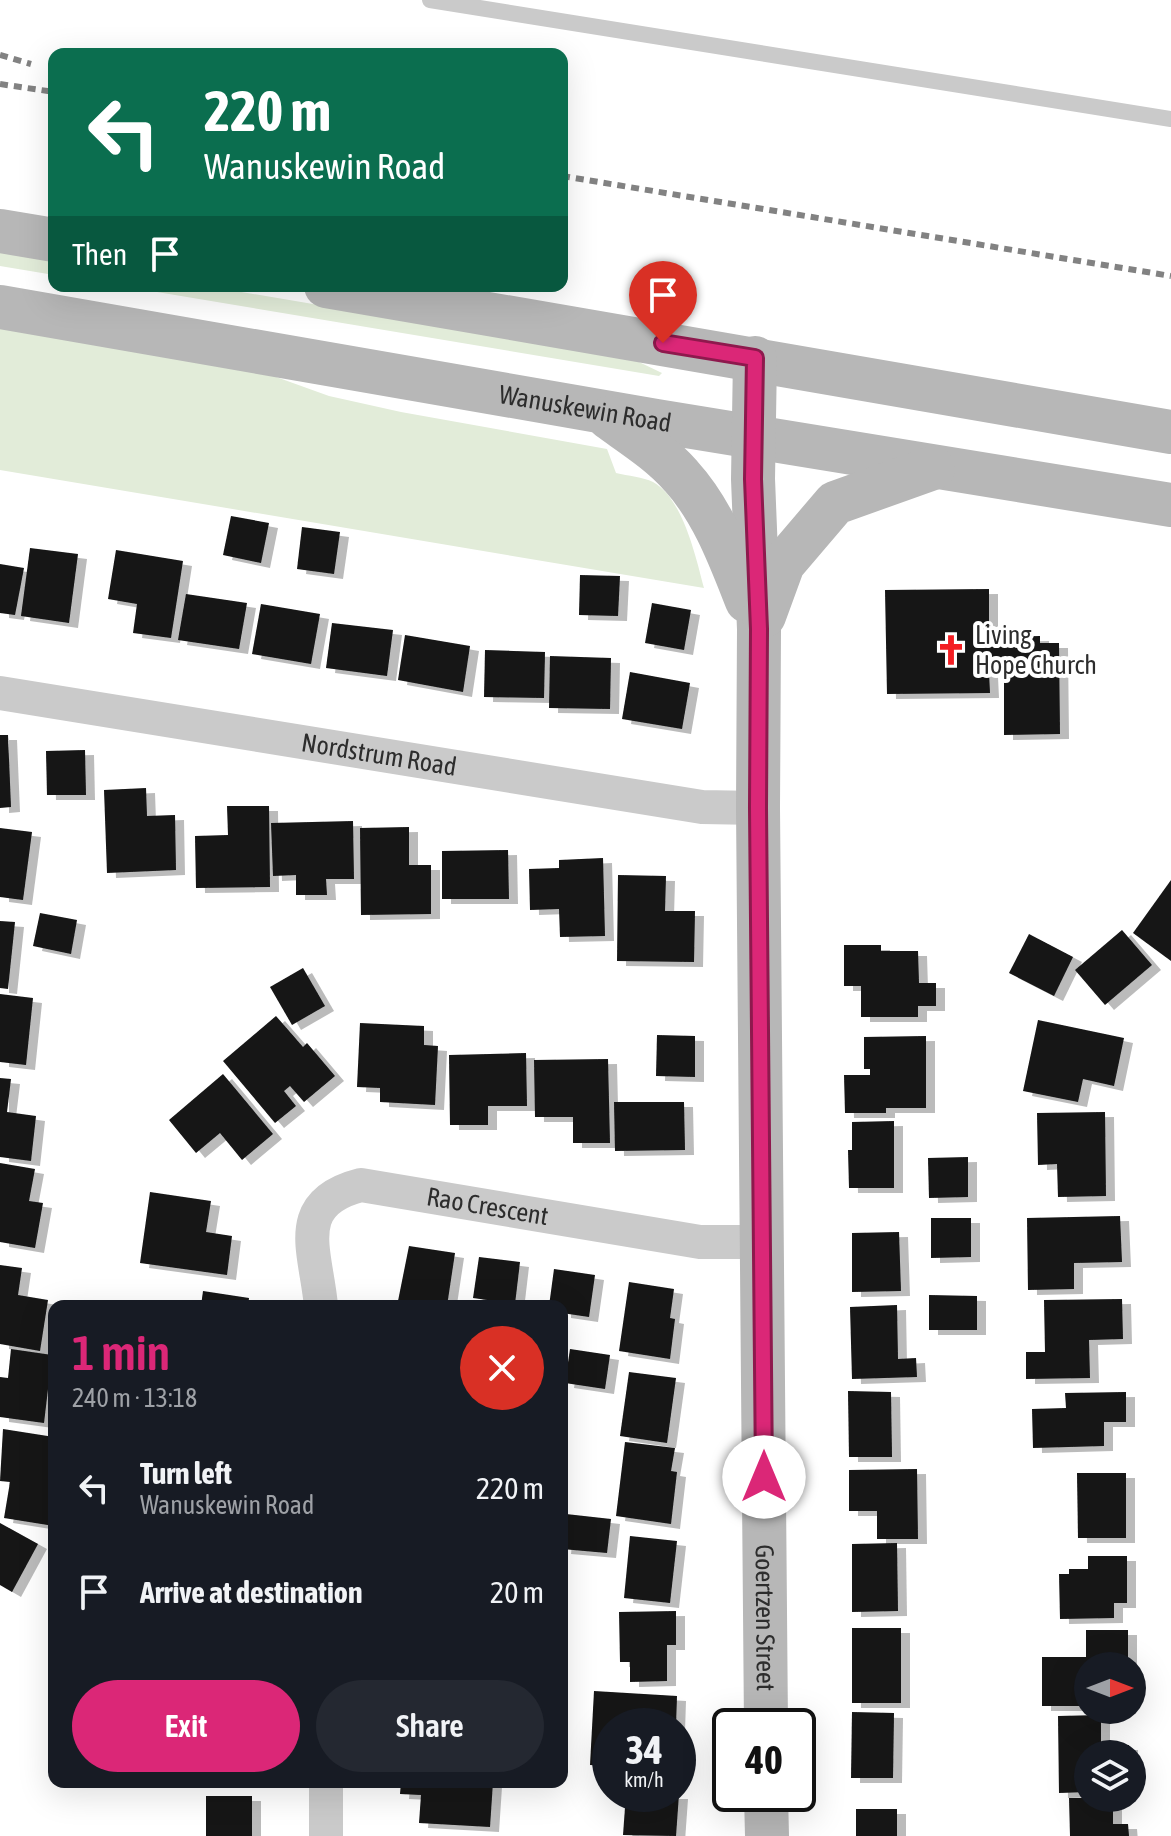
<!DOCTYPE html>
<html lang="en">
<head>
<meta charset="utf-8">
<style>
  body { margin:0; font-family:"Asap Condensed",sans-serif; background:#242831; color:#f1f3f6; height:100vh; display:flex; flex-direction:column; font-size:30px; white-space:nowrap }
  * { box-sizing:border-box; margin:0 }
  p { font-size:26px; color:#9ea1a6 }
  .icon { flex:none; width:44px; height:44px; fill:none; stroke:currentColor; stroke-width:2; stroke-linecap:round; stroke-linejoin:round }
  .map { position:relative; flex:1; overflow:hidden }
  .details { position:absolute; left:48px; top:1300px; width:520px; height:488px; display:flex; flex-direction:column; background:#171b24; border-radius:16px; box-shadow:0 8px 32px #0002 }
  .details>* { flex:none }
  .banner { position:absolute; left:48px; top:48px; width:520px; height:244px; border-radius:16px; box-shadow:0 8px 32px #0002; background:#0b6e4f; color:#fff; overflow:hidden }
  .needle { width:52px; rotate:90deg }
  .buttons { position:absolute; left:1074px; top:1652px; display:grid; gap:16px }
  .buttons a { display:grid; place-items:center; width:72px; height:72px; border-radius:50%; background:#171b24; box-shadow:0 8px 32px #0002; font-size:40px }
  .speed { position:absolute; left:592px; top:1708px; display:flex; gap:16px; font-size:40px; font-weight:700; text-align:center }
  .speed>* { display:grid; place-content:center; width:104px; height:104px; border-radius:50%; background:#171b24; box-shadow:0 8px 32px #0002; line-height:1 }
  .speed small { font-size:20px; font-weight:400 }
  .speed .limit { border:4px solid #111; border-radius:12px; background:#fff; color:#111 }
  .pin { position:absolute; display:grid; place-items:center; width:68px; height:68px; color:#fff; margin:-82px -34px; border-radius:50% 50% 50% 0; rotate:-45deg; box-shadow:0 0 8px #0007 }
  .pin .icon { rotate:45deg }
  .me { position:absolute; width:88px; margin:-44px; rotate:0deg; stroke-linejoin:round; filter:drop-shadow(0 0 6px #0008) }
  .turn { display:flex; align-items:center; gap:28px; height:168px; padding:0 24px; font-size:36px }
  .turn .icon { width:104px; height:104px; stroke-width:2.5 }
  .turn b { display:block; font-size:56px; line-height:68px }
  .then { display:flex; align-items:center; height:76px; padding:0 24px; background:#0003; gap:16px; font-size:30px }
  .round { display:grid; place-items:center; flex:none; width:84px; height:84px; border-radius:42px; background:#242831 }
  .overview { display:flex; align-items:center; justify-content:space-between; height:136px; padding:0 24px }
  h1 { font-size:48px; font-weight:600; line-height:60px; color:#db2777 }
  .action { display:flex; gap:16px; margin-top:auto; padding:16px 24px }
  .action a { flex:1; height:92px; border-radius:48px; background:#db2777; color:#fff; font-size:32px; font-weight:600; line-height:92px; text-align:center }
  .action a+a { background:#242831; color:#f1f3f6 }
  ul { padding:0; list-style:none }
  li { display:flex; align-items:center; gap:24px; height:104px; padding:0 24px }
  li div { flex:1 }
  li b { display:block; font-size:30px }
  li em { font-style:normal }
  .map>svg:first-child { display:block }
</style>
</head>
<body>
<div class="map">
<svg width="1171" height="1836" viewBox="0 0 1171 1836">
  <defs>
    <filter id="shadow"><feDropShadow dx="9" dy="5" stdDeviation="0" flood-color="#0004"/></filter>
  </defs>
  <rect width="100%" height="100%" fill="#fff"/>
  <g fill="#e2ecd9">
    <polygon points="0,251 54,260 54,275 0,266"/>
    <polygon points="121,286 206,286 620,356 639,362 662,373 659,376"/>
    <path d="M 0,326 L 254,369 L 329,396 L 401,412 L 607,449 L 616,473 C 628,476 643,477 653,482 C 683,498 696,558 704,588 L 0,470 Z"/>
  </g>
  <g fill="#141414" filter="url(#shadow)">
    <polygon points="231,516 269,523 261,563 223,555"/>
    <polygon points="302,527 340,532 334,574 297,569"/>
    <polygon points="30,548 78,554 69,623 21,616"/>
    <polygon points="116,550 183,561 171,638 133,633 137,604 108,599"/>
    <polygon points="0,564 24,568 15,615 0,613"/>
    <polygon points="580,575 620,576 618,616 579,615"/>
    <polygon points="989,589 989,637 1040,636 1040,643 1059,643 1060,734 1004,735 1004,672 989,672 990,693 887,694 885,590"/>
    <polygon points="186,594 247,603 239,649 178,640"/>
    <polygon points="652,603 691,610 684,650 645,643"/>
    <polygon points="261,604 320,614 311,664 252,654"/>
    <polygon points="332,623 393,630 387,676 326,668"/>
    <polygon points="405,635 470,646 463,692 398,680"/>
    <polygon points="485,650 545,652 544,698 484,697"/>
    <polygon points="550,656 611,658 610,709 549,708"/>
    <polygon points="630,672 690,683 682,729 622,719"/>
    <polygon points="0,735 8,735 11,807 0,808"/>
    <polygon points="85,750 86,795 47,795 46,751"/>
    <polygon points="146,788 147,816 175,815 176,870 107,873 104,790"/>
    <polygon points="227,806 269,806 270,887 196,888 195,836 228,835"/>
    <polygon points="353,821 354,879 326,879 327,895 296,895 296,875 273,876 271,823"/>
    <polygon points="409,827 409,865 431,865 431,914 361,915 360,828"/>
    <polygon points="0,828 32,832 23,900 0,897"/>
    <polygon points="508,850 509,899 442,899 442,851"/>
    <polygon points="603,858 605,936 560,937 559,909 530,910 529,869 559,868 559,860"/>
    <polygon points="618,875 666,876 665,911 695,911 694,962 617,961"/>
    <polygon points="1171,880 1171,961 1133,933"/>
    <polygon points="40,913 77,920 71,954 33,946"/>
    <polygon points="0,921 15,922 8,989 0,988"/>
    <polygon points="1122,930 1152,965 1105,1005 1075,970"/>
    <polygon points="1029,934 1073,957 1054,996 1009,973"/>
    <polygon points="844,945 881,945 881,951 918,951 919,983 936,983 936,1006 918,1006 918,1017 861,1017 861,986 844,986"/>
    <polygon points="303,968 325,1006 292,1025 270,987"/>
    <polygon points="0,994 33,998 26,1065 0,1062"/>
    <polygon points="276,1016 303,1047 307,1043 335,1076 304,1102 290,1086 284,1091 296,1106 275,1123 223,1061"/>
    <polygon points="1038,1020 1124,1038 1114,1086 1083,1079 1078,1102 1023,1091"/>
    <polygon points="360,1023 424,1026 424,1045 438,1046 435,1105 380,1102 380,1088 357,1087"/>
    <polygon points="657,1035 695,1036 695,1077 656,1076"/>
    <polygon points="926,1036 926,1108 886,1108 886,1113 845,1113 844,1075 870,1075 870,1069 864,1069 864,1037"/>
    <polygon points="526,1053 527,1106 488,1106 488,1125 450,1125 449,1055"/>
    <polygon points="608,1059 610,1143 573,1143 573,1117 535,1117 534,1060"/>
    <polygon points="223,1074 273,1134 242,1160 220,1133 196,1153 169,1120"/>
    <polygon points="0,1078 11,1079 7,1112 36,1116 31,1161 0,1157"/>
    <polygon points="614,1102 684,1102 685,1150 615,1151"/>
    <polygon points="1105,1112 1106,1196 1058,1197 1057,1164 1038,1165 1037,1113"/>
    <polygon points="894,1121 894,1188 849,1188 848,1150 852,1150 852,1122"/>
    <polygon points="968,1157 968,1197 929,1198 928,1158"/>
    <polygon points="0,1163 35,1169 29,1201 43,1203 35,1248 0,1242"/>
    <polygon points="150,1192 211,1201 206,1232 232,1236 227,1275 140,1263"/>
    <polygon points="1120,1216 1122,1262 1074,1263 1074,1289 1028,1290 1027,1218"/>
    <polygon points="931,1218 971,1218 971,1257 931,1258"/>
    <polygon points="899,1232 901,1291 852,1292 852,1233"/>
    <polygon points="409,1246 455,1253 447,1306 397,1306"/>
    <polygon points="479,1257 520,1262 515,1304 473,1298"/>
    <polygon points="0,1265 22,1268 18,1295 48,1300 40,1351 0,1344"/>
    <polygon points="554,1269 595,1275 589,1317 562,1313 562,1306 549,1306"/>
    <polygon points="629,1282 674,1289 670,1318 675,1319 670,1359 619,1351"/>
    <polygon points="203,1291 249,1298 248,1306 201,1306"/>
    <polygon points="929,1295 977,1296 977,1330 929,1330"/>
    <polygon points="1122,1299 1123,1339 1089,1340 1090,1378 1026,1379 1026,1352 1045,1352 1044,1300"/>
    <polygon points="897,1305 898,1359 916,1358 917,1377 852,1379 850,1307"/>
    <polygon points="11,1349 52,1355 44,1423 0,1417 0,1377 8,1378"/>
    <polygon points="570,1349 610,1355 605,1389 565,1383"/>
    <polygon points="629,1372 676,1378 667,1443 620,1436"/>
    <polygon points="848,1391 891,1392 892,1457 849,1457"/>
    <polygon points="1126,1392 1126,1422 1104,1422 1104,1446 1033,1448 1032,1409 1066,1408 1065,1393"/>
    <polygon points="3,1429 54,1437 54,1526 4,1518 10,1482 0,1481"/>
    <polygon points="625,1442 675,1448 671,1471 677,1472 671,1524 616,1516"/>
    <polygon points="917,1469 918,1539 877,1539 877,1511 849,1511 849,1470"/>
    <polygon points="1077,1473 1126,1473 1126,1538 1078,1538"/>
    <polygon points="566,1514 611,1519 607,1553 562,1549"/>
    <polygon points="0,1523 38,1544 12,1592 0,1585"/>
    <polygon points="630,1536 677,1541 670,1603 624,1598"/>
    <polygon points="897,1543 898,1611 852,1612 852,1544"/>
    <polygon points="1088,1556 1127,1556 1127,1603 1114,1603 1114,1618 1060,1619 1059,1574 1069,1574 1069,1569 1088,1569"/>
    <polygon points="676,1611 676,1645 667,1645 667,1681 630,1682 630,1662 620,1662 619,1612"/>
    <rect x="852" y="1628" width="49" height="75"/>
    <polygon points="1086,1630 1128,1630 1128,1666 1088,1666 1088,1706 1042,1706 1042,1657 1086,1657"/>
    <polygon points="594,1691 677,1696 676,1726 610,1726 610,1766 590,1765"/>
    <polygon points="852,1712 894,1713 893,1778 851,1778"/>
    <polygon points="1101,1715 1101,1746 1129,1745 1129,1754 1088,1754 1088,1792 1059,1793 1058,1716"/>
    <polygon points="401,1782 493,1782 490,1827 419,1823 421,1795 400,1794"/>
    <polygon points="626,1794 679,1794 676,1836 623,1835"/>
    <rect x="206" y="1796" width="46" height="40"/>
    <polygon points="1069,1798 1113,1798 1113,1824 1128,1824 1129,1836 1070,1836"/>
    <rect x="856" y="1809" width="41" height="27"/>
  </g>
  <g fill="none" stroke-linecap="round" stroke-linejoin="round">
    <polyline stroke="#cacaca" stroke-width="16" points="430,0 1171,119"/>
    <g stroke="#cacaca" stroke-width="34">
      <path id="s1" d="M 0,693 L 702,807 L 758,808"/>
      <path id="s2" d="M 321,1306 C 316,1251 290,1203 361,1185 L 700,1242 L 762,1242"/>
      <polyline points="326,1782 326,1836"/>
    </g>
    <g stroke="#b7b7b7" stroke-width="44">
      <polyline points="0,231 54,240"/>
      <polyline points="326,286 1171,432"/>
      <path id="s3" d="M 0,307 L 656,421 L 1171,505"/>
      <path id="s4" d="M 755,358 L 753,479 L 759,629 L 758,808 L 766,1726"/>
      <path d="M 609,418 C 634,436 661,453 681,476 C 713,511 730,558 747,601"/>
      <polyline points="764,616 783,564 835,503 933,468"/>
      <polyline points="766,1794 767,1836"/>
    </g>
    <g stroke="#828282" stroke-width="6" stroke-dasharray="8 6" stroke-linecap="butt">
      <polyline points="0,55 31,64"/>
      <polyline points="0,84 54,92"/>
      <polyline points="562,176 1171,276"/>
    </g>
  </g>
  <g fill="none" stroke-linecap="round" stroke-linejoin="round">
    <defs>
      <polyline id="route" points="663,343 755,358 753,479 759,629 758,808 764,1477"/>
    </defs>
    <use href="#route" stroke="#8e194d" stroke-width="20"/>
    <use href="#route" stroke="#db2777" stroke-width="14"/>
  </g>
  <defs>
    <symbol id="church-bare" viewBox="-9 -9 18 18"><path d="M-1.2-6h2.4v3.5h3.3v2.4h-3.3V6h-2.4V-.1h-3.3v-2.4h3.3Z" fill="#f41e23" stroke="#fff" stroke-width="2.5" paint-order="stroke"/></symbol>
  </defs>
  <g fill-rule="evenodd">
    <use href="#church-bare" x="929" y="628" width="44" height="44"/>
  </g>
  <g text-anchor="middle" stroke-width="8" stroke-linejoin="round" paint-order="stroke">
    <g font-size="26" fill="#2d2d2d" stroke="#fff">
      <text dy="9" stroke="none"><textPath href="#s3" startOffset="594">Wanuskewin Road</textPath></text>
      <text dy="9" stroke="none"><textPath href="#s1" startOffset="384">Nordstrum Road</textPath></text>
      <text dy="9" stroke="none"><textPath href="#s2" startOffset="276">Rao Crescent</textPath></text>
      <text dy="9" stroke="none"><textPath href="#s4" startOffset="1260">Goertzen Street</textPath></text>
    </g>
    <g font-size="26" fill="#2d2d2d" stroke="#fff" text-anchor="start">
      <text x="975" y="644">Living<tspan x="975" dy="30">Hope Church</tspan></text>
    </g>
  </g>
</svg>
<div class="buttons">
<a><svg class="needle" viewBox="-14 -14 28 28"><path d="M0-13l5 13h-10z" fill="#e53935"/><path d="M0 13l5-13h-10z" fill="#9ea1a6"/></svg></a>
<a><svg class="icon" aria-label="layers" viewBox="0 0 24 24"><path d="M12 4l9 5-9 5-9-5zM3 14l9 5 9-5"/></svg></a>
</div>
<div class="speed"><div>34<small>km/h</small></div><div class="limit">40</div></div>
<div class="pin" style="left:663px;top:343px;background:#d93025"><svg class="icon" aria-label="arrive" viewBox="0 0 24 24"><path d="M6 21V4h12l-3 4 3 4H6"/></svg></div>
<svg class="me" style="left:764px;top:1477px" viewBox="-20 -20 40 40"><circle r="19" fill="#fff"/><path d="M0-13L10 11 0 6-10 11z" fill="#db2777"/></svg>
<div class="banner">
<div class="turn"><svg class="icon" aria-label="left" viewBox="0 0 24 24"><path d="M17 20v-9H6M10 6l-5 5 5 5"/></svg><div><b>220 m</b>Wanuskewin Road</div></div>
<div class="then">Then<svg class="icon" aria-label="arrive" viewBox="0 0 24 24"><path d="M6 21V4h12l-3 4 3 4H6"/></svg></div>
</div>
<section class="details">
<div class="overview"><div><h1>1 min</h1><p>240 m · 13:18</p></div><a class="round" style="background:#d93025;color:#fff"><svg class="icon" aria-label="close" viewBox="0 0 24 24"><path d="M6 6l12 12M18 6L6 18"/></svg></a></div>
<ul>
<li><svg class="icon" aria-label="left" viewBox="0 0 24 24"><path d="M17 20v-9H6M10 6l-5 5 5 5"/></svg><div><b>Turn left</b><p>Wanuskewin Road</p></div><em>220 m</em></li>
<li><svg class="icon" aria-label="arrive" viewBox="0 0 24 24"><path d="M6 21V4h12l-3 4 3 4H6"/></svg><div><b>Arrive at destination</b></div><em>20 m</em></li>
</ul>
<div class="action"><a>Exit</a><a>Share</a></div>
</section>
</div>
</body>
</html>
